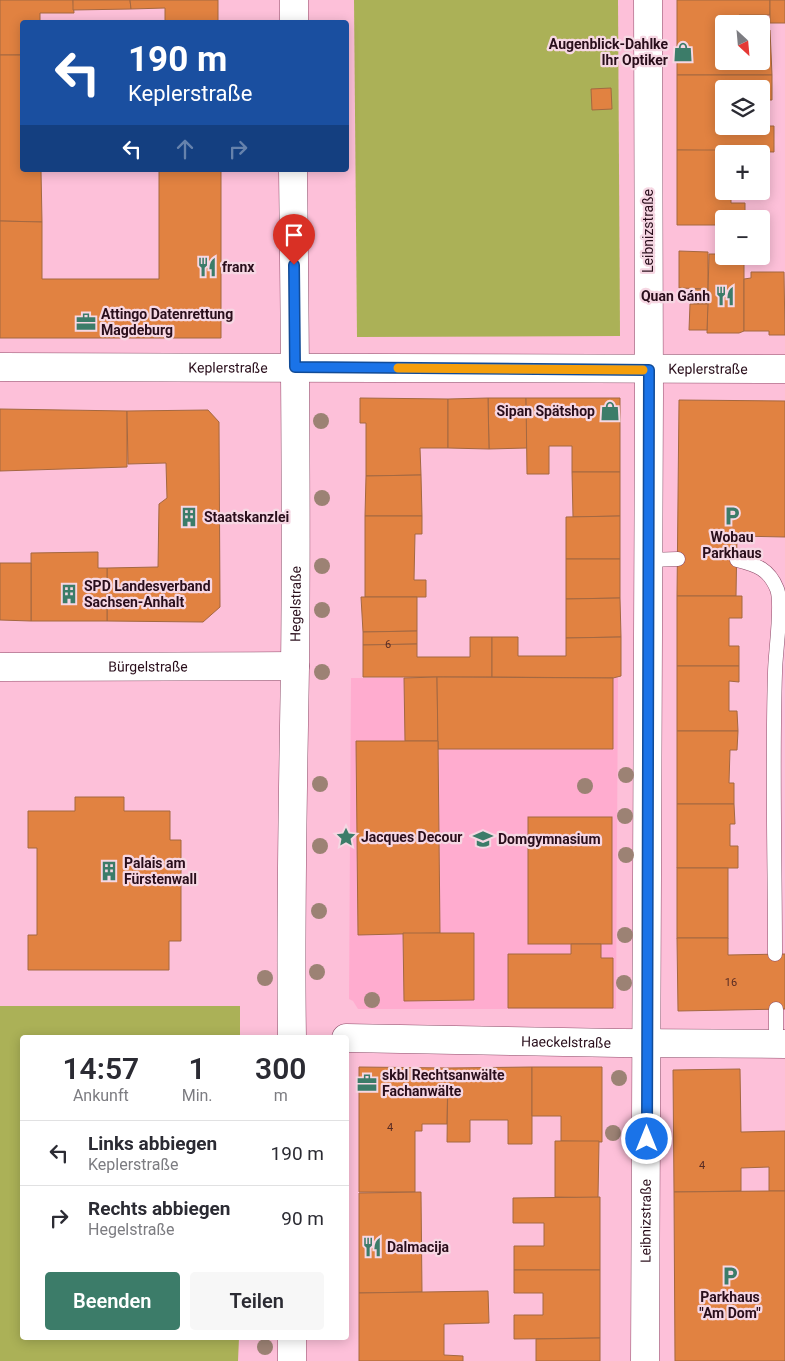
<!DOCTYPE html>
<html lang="de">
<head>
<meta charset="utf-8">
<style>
  body { margin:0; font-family:Roboto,sans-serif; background:#f7f7f7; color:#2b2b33; height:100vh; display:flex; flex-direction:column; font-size:19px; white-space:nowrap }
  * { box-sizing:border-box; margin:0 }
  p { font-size:16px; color:#7c7c81 }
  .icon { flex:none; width:28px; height:28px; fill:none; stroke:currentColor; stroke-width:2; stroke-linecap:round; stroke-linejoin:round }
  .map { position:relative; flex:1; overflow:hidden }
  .sheet { position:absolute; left:20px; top:1035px; width:329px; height:305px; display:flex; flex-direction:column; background:#fff; border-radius:5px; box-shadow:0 2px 12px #0003 }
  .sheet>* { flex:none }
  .top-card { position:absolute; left:20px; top:20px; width:329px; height:152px; border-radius:5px; box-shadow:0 2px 12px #0003; background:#1a4fa0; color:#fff; overflow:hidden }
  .needle { width:32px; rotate:154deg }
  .fabs { position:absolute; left:715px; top:15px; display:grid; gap:10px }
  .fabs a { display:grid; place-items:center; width:55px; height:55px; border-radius:5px; background:#fff; box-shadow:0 2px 12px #0003; font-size:25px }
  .pin { position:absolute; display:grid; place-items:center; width:42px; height:42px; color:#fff; margin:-51px -21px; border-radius:50% 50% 50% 0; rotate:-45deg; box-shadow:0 0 5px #0007 }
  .pin .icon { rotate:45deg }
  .me { position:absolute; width:55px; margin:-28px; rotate:0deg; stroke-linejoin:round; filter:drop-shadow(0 0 4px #0008) }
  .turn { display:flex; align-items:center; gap:18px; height:105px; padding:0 25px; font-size:22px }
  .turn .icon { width:65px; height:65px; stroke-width:2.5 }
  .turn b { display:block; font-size:35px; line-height:42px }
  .lanes { display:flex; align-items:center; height:48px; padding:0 25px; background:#0003; justify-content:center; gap:25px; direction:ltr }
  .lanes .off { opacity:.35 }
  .eta { display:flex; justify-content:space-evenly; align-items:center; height:85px; text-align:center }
  .eta b { font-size:30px; font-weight:600; line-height:35px }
  .primary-button { display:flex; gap:10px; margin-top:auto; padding:10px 25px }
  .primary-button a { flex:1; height:58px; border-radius:5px; background:#3c7c69; color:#fff; font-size:20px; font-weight:600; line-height:58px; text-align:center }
  .primary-button a+a { background:#f7f7f7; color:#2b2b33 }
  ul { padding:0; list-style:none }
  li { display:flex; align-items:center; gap:15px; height:65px; padding:0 25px; border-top:1px solid #e1e1e2 }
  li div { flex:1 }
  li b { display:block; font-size:19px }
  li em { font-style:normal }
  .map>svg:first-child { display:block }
</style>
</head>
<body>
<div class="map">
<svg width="785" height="1361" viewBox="0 0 785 1361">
  <rect width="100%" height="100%" fill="#fdc0d9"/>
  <polygon fill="#ffaccf" points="618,677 616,1009 358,1009 353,1001 349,999 351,678"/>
  <g fill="#abb157">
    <polygon points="354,0 618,0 620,336 357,337"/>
    <polygon points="0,1006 240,1006 240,1037 22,1038 22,1338 239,1338 238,1361 0,1361"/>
  </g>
  <g fill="#e18241" stroke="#a46841">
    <polygon points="0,0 73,0 74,13 40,13 40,22 22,22 22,55 0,55"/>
    <polygon points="73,0 130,0 131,9 73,10"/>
    <polygon points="130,0 218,0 218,22 165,22 165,8 131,9"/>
    <polygon points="677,0 770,0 770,15 739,15 739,24 724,24 724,61 761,61 761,30 770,30 772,75 677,75"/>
    <rect x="770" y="0" width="15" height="23"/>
    <polygon points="0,55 22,55 22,170 41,170 42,222 0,221"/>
    <polygon points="677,75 772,75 772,100 761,100 761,89 724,89 724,126 774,126 774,152 677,150"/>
    <polygon points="611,88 612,109 592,110 591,89"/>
    <polygon points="677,150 748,150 748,154 724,154 724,191 731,191 731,203 745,203 745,219 724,219 724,225 677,225"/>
    <polygon points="159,170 221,170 221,338 0,338 0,221 42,222 42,279 159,279"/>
    <polygon points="721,225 724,225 724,254 719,254"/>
    <polygon points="679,251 708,252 708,289 679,288"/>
    <polygon points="709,254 724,254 724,256 744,256 744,331 739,333 707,333"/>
    <polygon points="751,272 784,272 785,335 769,335 769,331 744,331 744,279 751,278"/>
    <rect x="694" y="289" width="14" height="15"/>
    <polygon points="690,304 708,304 707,330 689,330"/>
    <polygon points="360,398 448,399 448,448 420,448 421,475 366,476 366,423 360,423"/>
    <polygon points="488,398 526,398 527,448 489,449"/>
    <polygon points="488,398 489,449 448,448 448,399"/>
    <polygon points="526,398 620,398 620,472 572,472 572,446 549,446 549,474 527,474"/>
    <polygon points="679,400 785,401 785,537 737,536 736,596 677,596"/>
    <polygon points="0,409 127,411 127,467 0,471"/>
    <polygon points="208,410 219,422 220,607 203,622 107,621 107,568 158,567 159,504 167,498 166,463 128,464 127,411"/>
    <polygon points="572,472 620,472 620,516 573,517"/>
    <polygon points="421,475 422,516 365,516 366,476"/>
    <polygon points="365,516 422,516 422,534 415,534 414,580 426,580 426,597 365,597"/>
    <polygon points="620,516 620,559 566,559 566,517"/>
    <polygon points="98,552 98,568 107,568 107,621 31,621 31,553"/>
    <polygon points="566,559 620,559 620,598 566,599"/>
    <polygon points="0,563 31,563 31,621 0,620"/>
    <polygon points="677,596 742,596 742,618 729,618 729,646 739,646 739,666 677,666"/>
    <polygon points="361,597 417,597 417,631 363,632"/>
    <polygon points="620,598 621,637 566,638 566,599"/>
    <polygon points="417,631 417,644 363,645 363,632"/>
    <polygon points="470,637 492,637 492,677 363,677 363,645 417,644 417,657 470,657"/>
    <polygon points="492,637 518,637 518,656 566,656 566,638 621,637 621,676 613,678 492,677"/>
    <polygon points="677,666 739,666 739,682 729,681 729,711 737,711 738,731 677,731"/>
    <polygon points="437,677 438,741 405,741 404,678"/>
    <polygon points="437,677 613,678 613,749 438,749"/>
    <polygon points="677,731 738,731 737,750 730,750 729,783 734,783 734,804 677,804"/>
    <polygon points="356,741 438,741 440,933 358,935"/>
    <polygon points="75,797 124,797 124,811 170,811 170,840 181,840 181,941 169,941 169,970 28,970 28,935 37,935 37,848 28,848 28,811 75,811"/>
    <polygon points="677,804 734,804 735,824 730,824 730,846 738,846 738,868 677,868"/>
    <rect x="528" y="817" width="84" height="127"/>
    <rect x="677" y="868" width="51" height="70"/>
    <polygon points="403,933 474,933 474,1000 404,1001"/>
    <polygon points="677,938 728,938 728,955 785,954 785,1009 678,1011"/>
    <polygon points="571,944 601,944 601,958 613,958 613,1008 508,1008 508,954 571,954"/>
    <polygon points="359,1067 448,1068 447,1124 422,1124 422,1131 415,1131 415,1192 359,1192"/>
    <polygon points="532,1067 532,1144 508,1144 508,1120 470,1120 470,1142 447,1142 448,1068"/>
    <polygon points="532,1067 602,1067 602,1142 561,1141 561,1116 532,1116"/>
    <polygon points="740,1069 741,1132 785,1131 785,1191 769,1191 769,1167 741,1168 741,1191 674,1192 673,1070"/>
    <polygon points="555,1141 599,1141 598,1198 555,1197"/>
    <polygon points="769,1191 785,1191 785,1361 675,1361 674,1192"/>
    <polygon points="421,1192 422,1292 359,1293 359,1193"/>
    <polygon points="600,1197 600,1270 514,1270 514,1246 544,1246 544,1223 513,1223 513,1198"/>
    <polygon points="514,1270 600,1270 600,1338 514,1339 514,1315 543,1315 543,1293 514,1293"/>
    <polygon points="488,1291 489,1323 444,1324 444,1355 463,1356 463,1361 359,1361 359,1293"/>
    <polygon points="600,1338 600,1361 536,1361 536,1339"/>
  </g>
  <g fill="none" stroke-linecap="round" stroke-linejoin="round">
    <defs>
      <g id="service">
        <polyline points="649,560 678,559"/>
        <path d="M 737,560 C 757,565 769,569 777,589 C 783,604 775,654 775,673 C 772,766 775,860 775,954"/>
        <polyline points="776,1009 776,1044"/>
      </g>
      <g id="minor">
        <polyline points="294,22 294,0"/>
        <path id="s1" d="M 0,367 L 785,369"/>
        <path id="s2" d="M 0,667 L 295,666"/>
        <path id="s3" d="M 292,1038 C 290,914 293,791 295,667 C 297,501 295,336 293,170"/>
        <path id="s4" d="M 346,1038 L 619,1043 L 785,1044"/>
        <polyline points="292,1338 292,1361"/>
        <path id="s5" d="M 645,1361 L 649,394 L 648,0"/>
      </g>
    </defs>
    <use href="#service" stroke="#8d4c69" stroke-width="15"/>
    <use href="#minor" stroke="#8d4c69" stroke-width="29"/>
    <use href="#service" stroke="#fff" stroke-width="14"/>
    <use href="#minor" stroke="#fff" stroke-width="28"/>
  </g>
  <g fill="#9c8274">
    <circle cx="321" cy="421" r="8"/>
    <circle cx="322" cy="498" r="8"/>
    <circle cx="322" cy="566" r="8"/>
    <circle cx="322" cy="610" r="8"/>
    <circle cx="322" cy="672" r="8"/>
    <circle cx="626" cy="775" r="8"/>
    <circle cx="320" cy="784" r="8"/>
    <circle cx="585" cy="786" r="8"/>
    <circle cx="625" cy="816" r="8"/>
    <circle cx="320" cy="846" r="8"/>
    <circle cx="626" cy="855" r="8"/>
    <circle cx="319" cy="911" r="8"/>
    <circle cx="625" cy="935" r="8"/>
    <circle cx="317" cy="972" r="8"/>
    <circle cx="265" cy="978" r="8"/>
    <circle cx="624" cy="983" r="8"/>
    <circle cx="372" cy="1000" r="8"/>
    <circle cx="619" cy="1078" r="8"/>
    <circle cx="613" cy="1133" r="8"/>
    <circle cx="265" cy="1347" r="8"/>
  </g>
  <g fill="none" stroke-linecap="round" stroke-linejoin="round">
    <defs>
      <polyline id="route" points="294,265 295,367 649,370 647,1139"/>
    </defs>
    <use href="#route" stroke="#114b97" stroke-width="12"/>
    <use href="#route" stroke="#1a73e8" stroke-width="9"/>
    <polyline stroke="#f59e0b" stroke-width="9" points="398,368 643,370"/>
  </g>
  <defs>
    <symbol id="shop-bare" viewBox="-9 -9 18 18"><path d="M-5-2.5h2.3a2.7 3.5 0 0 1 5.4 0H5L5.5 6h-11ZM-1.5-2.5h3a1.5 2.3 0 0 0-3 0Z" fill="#3c7c69" stroke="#f6d7e3" stroke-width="2.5" paint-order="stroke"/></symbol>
    <symbol id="restaurant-bare" viewBox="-9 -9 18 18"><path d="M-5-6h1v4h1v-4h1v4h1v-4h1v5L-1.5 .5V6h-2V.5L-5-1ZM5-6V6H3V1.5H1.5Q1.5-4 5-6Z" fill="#3c7c69" stroke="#f6d7e3" stroke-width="2.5" paint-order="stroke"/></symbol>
    <symbol id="office-bare" viewBox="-9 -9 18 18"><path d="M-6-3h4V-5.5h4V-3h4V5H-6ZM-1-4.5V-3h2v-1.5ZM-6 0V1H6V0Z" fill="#3c7c69" stroke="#f6d7e3" stroke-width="2.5" paint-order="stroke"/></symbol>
    <symbol id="parking-bare" viewBox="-9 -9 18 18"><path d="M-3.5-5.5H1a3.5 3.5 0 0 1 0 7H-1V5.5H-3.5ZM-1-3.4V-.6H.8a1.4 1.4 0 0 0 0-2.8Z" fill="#3c7c69" stroke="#f6d7e3" stroke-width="2.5" paint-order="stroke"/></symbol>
    <symbol id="building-bare" viewBox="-9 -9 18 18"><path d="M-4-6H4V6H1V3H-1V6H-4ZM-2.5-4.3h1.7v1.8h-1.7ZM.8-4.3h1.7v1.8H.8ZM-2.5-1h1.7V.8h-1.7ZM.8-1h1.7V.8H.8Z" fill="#3c7c69" stroke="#f6d7e3" stroke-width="2.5" paint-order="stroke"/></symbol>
    <symbol id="sight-bare" viewBox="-9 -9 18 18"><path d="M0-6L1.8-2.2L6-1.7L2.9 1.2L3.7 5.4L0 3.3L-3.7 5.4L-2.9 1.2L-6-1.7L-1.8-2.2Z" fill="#3c7c69" stroke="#f6d7e3" stroke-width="2.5" paint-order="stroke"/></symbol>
    <symbol id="school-bare" viewBox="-9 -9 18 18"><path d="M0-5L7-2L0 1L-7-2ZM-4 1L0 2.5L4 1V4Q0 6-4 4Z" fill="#3c7c69" stroke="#f6d7e3" stroke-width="2.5" paint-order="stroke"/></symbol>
  </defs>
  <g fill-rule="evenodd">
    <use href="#shop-bare" x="669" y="38" width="28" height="28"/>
    <use href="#restaurant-bare" x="193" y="253" width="28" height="28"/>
    <use href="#restaurant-bare" x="711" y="282" width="28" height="28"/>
    <use href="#office-bare" x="72" y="308" width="28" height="28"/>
    <use href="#shop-bare" x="596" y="397" width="28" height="28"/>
    <use href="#parking-bare" x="718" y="502" width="28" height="28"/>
    <use href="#building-bare" x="175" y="503" width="28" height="28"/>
    <use href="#building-bare" x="55" y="580" width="28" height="28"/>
    <use href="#sight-bare" x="332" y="823" width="28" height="28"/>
    <use href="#school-bare" x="469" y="825" width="28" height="28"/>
    <use href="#building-bare" x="95" y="857" width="28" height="28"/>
    <use href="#office-bare" x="353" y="1069" width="28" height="28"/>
    <use href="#restaurant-bare" x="358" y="1233" width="28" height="28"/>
    <use href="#parking-bare" x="716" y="1262" width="28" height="28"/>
  </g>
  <g text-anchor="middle" stroke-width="4.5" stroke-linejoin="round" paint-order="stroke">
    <g font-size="11" fill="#572b24">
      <text x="388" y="648">6</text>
      <text x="731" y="986">16</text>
      <text x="390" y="1131">4</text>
      <text x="702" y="1169">4</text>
    </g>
    <g font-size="14" font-weight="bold" fill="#290e1b" stroke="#f6d7e3" text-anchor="start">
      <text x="668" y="49" text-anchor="end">Augenblick-Dahlke<tspan x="668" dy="16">Ihr Optiker</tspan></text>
      <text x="222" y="272">franx</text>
      <text x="710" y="301" text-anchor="end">Quan Gánh</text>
      <text x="101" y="319">Attingo Datenrettung<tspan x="101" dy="16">Magdeburg</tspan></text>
      <text x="595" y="416" text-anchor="end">Sipan Spätshop</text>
      <text x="204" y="522">Staatskanzlei</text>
      <text x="732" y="542" text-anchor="middle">Wobau<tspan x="732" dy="16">Parkhaus</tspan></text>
      <text x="84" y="591">SPD Landesverband<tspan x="84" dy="16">Sachsen-Anhalt</tspan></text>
      <text x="361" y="842">Jacques Decour</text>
      <text x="498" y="844">Domgymnasium</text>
      <text x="124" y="868">Palais am<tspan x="124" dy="16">Fürstenwall</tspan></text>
      <text x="382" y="1080">skbl Rechtsanwälte<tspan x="382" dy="16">Fachanwälte</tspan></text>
      <text x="387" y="1252">Dalmacija</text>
      <text x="730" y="1302" text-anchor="middle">Parkhaus<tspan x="730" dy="16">"Am Dom"</tspan></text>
    </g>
    <g font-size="14" fill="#290e1b" stroke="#f6d7e3">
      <text transform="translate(648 231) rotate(-90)" y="5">Leibnizstraße</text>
      <text dy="5" stroke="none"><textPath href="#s1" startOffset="228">Keplerstraße</textPath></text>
      <text dy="5" stroke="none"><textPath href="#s1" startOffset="708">Keplerstraße</textPath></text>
      <text dy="5" stroke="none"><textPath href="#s3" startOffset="434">Hegelstraße</textPath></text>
      <text dy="5" stroke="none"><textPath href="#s2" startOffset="148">Bürgelstraße</textPath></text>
      <text dy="5" stroke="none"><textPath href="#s4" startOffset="220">Haeckelstraße</textPath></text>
      <text dy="5" stroke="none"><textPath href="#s5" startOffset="140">Leibnizstraße</textPath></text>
    </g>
  </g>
</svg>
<div class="fabs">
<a><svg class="needle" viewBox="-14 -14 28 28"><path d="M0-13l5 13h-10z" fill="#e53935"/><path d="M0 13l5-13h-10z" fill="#7c7c81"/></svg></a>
<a><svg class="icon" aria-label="layers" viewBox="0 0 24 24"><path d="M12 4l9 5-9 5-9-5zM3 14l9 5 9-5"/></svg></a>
<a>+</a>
<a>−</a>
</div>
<div class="pin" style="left:294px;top:265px;background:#d93025"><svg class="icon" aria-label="arrive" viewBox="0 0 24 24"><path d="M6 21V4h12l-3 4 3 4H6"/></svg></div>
<svg class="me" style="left:647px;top:1139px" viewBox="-20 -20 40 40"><circle r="17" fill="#1a73e8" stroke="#fff" stroke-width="3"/><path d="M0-11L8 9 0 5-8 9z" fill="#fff"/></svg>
<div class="top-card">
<div class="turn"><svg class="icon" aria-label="left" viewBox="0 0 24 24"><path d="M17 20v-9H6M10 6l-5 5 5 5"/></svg><div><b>190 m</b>Keplerstraße</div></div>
<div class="lanes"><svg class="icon" aria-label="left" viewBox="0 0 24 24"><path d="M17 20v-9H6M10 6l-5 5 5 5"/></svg><svg class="icon off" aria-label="ahead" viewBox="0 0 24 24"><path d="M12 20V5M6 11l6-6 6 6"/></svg><svg class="icon off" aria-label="right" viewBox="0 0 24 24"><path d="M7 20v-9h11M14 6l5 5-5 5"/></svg></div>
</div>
<section class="sheet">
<div class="eta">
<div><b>14:57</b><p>Ankunft</p></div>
<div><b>1</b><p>Min.</p></div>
<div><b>300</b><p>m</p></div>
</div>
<ul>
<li><svg class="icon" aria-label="left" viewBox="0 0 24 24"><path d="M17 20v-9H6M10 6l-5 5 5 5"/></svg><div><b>Links abbiegen</b><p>Keplerstraße</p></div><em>190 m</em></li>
<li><svg class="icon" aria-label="right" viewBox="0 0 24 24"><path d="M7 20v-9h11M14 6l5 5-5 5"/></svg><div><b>Rechts abbiegen</b><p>Hegelstraße</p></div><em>90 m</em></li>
</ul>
<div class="primary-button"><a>Beenden</a><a>Teilen</a></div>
</section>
</div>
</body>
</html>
